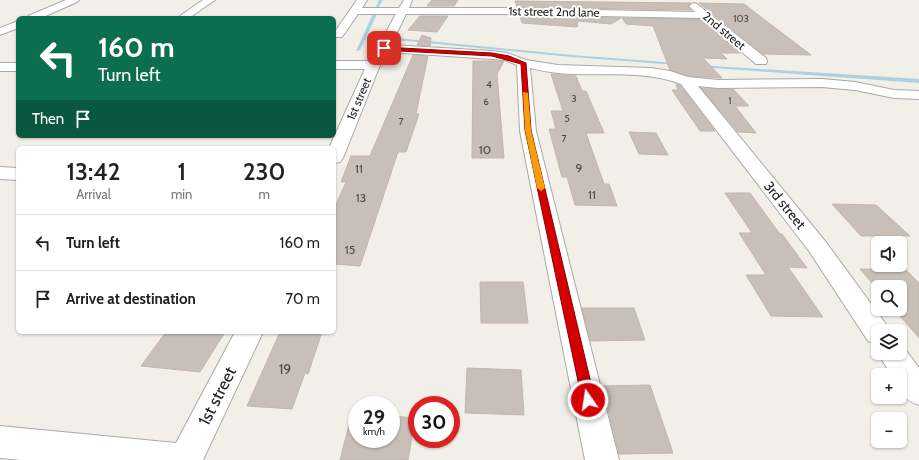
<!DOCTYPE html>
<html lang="en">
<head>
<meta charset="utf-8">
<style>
  body { margin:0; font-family:Cabin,sans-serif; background:#f6f6f6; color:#222; height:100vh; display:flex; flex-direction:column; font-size:15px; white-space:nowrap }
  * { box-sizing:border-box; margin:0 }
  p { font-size:13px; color:#767676 }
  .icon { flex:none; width:22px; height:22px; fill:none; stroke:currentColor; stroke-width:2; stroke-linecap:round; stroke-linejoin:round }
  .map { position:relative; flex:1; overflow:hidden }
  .side { position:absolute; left:16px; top:146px; width:320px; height:188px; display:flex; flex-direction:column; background:#fff; border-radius:6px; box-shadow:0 1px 3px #0004 }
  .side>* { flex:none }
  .hud { position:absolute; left:16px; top:16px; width:320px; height:122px; border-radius:6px; box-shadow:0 1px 3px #0004; background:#0b6e4f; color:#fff; overflow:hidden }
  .fabs { position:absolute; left:871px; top:236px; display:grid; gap:8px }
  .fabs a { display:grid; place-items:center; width:36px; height:36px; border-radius:6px; background:#fff; box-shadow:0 1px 3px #0004; font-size:20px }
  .speed { position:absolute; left:348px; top:396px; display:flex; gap:8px; font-size:20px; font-weight:700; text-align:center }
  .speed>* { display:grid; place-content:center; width:52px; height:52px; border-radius:50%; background:#fff; box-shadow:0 1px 3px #0004; line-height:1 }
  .speed small { font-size:10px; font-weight:400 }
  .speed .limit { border:6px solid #d22; background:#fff; color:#111 }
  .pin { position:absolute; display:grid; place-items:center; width:34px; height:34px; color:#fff; margin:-17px; border-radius:8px; box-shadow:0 2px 6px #0006 }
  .me { position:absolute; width:44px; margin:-22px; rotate:347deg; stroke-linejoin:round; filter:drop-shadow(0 0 3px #0008) }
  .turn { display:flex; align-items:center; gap:14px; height:84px; padding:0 16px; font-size:18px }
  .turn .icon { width:52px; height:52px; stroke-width:2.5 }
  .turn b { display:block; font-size:28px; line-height:34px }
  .then { display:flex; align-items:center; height:38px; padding:0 16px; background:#0003; gap:8px; font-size:15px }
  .eta { display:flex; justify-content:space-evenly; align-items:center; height:68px; text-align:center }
  .eta b { font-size:24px; font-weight:600; line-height:28px }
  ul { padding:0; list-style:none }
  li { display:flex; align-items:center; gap:12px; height:56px; padding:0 16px; border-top:1px solid #e0e0e0 }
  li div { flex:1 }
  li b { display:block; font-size:15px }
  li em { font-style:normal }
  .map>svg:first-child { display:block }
</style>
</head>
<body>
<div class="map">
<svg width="919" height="460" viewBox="0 0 919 460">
  <rect width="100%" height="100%" fill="#f2efe9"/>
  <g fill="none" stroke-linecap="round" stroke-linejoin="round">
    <g fill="#aad3df" fill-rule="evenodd">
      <polygon points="379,0 383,0 376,11 374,11"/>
      <polygon points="375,13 377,14 360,50 356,51 373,14"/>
      <polygon points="397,38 572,55 677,63 679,64 677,65 572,57 396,40 396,38"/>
      <polygon points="698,65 919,79 919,83 700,67 698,66"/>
    </g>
  </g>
  <g fill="#c7bfb8" stroke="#c4b6ab">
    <polygon points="432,0 458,0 454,6 427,6"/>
    <polygon points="515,1 691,3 688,6 691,10 517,7"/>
    <polygon points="699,3 744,4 811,55 763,54"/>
    <polygon points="420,16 448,16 437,32 408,30"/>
    <polygon points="520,16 621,18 611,24 578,21 577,27 522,23"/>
    <polygon points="622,18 701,19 741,53 721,53 727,59 703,58 722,78 688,76 670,70 653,26 626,24"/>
    <polygon points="422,35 431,38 430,46 417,45"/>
    <polygon points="413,55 428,56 416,114 419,114 406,152 398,152 360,266 334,264 334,209 346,182 341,182 351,156 370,156"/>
    <polygon points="473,61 504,61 497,74 504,158 472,158"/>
    <polygon points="551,74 576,76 582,91 586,91 604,133 586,133 604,184 609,184 617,206 575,205 567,177 562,177 549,129 556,129 551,111 563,111"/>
    <polygon points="676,84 680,85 715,131 700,131 672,90 678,90"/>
    <polygon points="701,88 733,89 749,106 735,106 756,133 738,132"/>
    <polygon points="629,132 656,133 668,155 639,154"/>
    <polygon points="725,193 750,193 780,234 782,234 807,268 788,267 823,317 771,316 746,275 766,275 739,233 752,233"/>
    <polygon points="832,204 876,205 910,236 861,236"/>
    <polygon points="860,269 906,270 919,283 919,338 894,309 900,309 900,287 878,287 878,290"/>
    <polygon points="480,282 523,282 528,323 481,323"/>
    <polygon points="582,308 634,308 645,340 590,341"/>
    <polygon points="166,332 225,332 200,372 141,366"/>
    <polygon points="280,332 322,332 308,374 305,373 292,409 247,406"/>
    <polygon points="467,368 521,370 524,415 465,413"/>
    <polygon points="650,385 673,453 619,454 602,386"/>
    <polygon points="352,413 357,413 357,439 391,439 391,416 415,418 408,460 340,460"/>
  </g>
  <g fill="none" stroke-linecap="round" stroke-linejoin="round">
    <defs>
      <g id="minor">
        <polygon points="66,0 79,0 77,2 41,18 27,18 28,16"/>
        <polygon points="203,0 215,0 189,18 177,18"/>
        <path d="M 357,0 L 367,0 L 362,8 L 399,8 L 404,0 L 412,0 L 409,8 L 501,8 L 695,12 L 689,6 L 694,3 L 697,4 L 766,58 L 767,61 L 766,64 L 756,64 L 702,18 L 501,14 L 406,14 L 391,45 L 492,51 L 507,53 L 526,60 L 558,65 L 651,68 L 670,71 L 688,77 L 718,80 L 822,79 L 855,82 L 894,90 L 919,91 L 919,99 L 894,98 L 855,90 L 822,87 L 718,88 L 698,86 L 825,241 L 891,331 L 878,331 L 878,344 L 868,341 L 809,251 L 681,84 C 642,69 599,77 558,73 C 548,72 539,70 530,68 L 536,131 L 619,460 L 585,460 L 520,131 L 517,65 L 505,60 L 492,59 L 388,52 L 380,65 L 343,158 L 340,162 L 334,163 L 334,148 L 329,148 L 365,69 L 334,69 L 334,61 L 369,61 C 379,46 387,30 396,14 L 358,14 L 342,37 L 334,37 L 334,33 Z"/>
        <polygon points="18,21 18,28 0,35 0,28"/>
        <rect x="0" y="63" width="18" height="8"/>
        <polygon points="0,167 18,168 18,180 0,179"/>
        <polygon points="235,332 263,332 203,460 21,460 0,458 0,426 176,443"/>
        <path d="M 900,344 L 902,345 L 919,368 L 919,405 C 902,399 900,392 900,375 L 891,375 L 878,353 L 900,353 Z"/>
      </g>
    </defs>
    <use href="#minor" stroke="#a9a9a9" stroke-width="2"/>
    <use href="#minor" fill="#fff" fill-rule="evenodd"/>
  </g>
  <polygon fill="#d40000" stroke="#8a0000" points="384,47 492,53 509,56 526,63 531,130 595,400 593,404 588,406 584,404 582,400 525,130 521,64 492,56 382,50 382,47"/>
  <polygon fill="#f59e0b" points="523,92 528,93 531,130 545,188 541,191 537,188 525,130"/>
  <g text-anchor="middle" stroke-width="4" stroke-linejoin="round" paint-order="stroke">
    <g font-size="10" fill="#4b4948">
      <text x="741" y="22">103</text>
      <text x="489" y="88">4</text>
      <text x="574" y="102">3</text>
      <text x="730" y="104">1</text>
      <text x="486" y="105">6</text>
      <text x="567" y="122">5</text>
      <text x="401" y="125">7</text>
      <text x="564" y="142">7</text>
    </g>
    <g font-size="12" fill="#222" stroke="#fff">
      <text transform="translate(554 12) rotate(1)" y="4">1st street 2nd lane</text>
      <text transform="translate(724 31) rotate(40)" y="4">2nd street</text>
      <text transform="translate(359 99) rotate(-67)" y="4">1st street</text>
    </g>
    <g font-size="12" fill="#4b4948">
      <text x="485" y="154">10</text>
      <text x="579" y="172">9</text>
      <text x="359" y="173">11</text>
      <text x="592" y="199">11</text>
      <text x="361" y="202">13</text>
      <text x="350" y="254">15</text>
    </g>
    <g font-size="14" fill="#222" stroke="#fff">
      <text transform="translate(785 205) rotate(51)" y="5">3rd street</text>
    </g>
    <g font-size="14" fill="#4b4948">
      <text x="285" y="374">19</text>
    </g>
    <g font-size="17" fill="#222" stroke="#fff">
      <text transform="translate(217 396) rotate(-63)" y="6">1st street</text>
    </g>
  </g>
</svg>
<div class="fabs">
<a><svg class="icon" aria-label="sound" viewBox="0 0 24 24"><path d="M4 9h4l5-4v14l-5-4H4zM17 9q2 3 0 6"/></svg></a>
<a><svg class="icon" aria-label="search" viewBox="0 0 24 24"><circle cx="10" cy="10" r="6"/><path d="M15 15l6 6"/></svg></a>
<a><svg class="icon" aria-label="layers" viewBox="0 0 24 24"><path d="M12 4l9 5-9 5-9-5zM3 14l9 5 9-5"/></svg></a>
<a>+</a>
<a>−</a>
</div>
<div class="speed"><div>29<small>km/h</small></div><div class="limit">30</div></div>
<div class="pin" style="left:384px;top:48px;background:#d93025"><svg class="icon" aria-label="arrive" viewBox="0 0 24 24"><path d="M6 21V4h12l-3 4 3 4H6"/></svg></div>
<svg class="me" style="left:588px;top:400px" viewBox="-20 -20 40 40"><circle r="17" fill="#d40000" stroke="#fff" stroke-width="3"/><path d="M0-11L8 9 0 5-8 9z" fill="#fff"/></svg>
<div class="hud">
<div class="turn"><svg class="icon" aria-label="left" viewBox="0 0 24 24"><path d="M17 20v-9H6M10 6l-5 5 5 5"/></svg><div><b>160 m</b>Turn left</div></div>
<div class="then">Then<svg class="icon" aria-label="arrive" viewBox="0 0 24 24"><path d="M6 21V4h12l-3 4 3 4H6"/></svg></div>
</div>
<section class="side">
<div class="eta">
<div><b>13:42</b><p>Arrival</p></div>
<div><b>1</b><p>min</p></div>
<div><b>230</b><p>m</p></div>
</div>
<ul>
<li><svg class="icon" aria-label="left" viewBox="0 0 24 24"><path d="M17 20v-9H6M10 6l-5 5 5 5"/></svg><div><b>Turn left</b></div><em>160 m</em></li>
<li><svg class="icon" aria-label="arrive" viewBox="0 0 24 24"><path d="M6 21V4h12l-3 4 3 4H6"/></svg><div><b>Arrive at destination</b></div><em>70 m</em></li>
</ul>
</section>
</div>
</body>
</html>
